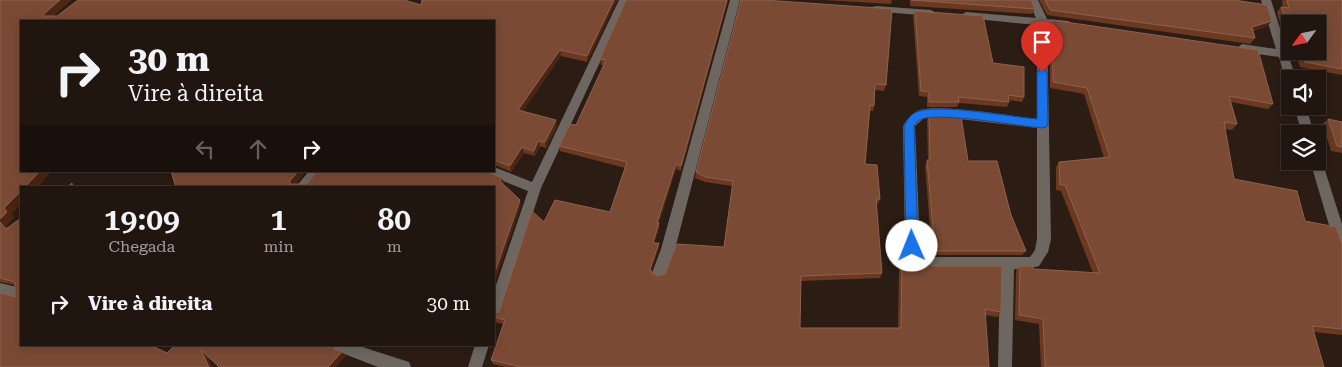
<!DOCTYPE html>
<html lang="pt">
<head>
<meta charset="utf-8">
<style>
  body { margin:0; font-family:"Roboto Serif",serif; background:#281e18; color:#f1f3f6; height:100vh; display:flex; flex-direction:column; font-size:19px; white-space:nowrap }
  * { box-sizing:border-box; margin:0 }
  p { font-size:16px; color:#a29f9e }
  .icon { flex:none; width:28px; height:28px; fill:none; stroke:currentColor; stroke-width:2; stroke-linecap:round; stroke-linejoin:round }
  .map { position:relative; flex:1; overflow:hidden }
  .details { position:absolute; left:20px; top:186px; width:475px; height:160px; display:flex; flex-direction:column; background:#20150f; border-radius:0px; box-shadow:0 2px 12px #0003,0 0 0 1px #3d342f }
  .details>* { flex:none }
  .banner { position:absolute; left:20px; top:20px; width:475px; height:152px; border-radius:0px; box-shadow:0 2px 12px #0003,0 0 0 1px #3d342f; background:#20150f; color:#f1f3f6; overflow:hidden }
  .needle { width:32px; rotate:237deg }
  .buttons { position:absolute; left:1281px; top:15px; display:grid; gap:10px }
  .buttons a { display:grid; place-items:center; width:45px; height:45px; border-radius:0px; background:#20150f; box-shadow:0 2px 12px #0003,0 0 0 1px #3d342f; font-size:25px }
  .pin { position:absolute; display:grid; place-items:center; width:42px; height:42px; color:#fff; margin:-51px -21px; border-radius:50% 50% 50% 0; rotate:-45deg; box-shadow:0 0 5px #0007 }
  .pin .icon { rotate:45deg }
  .me { position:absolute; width:55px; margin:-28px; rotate:359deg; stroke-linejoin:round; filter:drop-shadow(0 0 4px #0008) }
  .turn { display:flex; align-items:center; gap:18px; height:105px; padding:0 25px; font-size:22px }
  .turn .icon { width:65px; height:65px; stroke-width:2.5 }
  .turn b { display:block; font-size:35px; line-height:42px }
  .lanes { display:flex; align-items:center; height:48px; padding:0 25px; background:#0003; justify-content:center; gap:25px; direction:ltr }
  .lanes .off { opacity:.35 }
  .eta { display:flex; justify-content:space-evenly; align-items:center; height:85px; text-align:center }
  .eta b { font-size:30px; font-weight:600; line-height:35px }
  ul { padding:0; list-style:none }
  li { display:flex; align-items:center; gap:15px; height:65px; padding:0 25px }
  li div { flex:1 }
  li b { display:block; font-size:19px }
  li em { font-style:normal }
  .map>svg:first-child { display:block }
</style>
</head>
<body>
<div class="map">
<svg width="1342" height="367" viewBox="0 0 1342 367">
  <rect width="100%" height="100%" fill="#2b1c14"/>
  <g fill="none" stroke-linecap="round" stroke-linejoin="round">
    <g fill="#6e6761" fill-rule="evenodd">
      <polygon points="619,0 629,0 541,188 501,311 499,316 494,317 494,291 528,191 486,174 484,171 494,171 494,167 532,182"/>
      <polygon points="730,0 740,0 675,249 664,277 659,279 654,277 652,273 661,249"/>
      <path d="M 1028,0 L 1038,0 L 1047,19 L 1068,21 L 1073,24 L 1068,27 L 1047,26 L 1051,239 L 1048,252 L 1039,266 L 1022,270 L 1014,269 L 1012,367 L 998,367 L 1000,269 L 930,269 L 914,261 L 905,246 L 903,126 C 907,119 912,113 920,110 C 941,104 1012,116 1037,119 L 1037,25 L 966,18 L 961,15 L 966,12 L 1036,18 ZM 942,117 L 1037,128 L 1037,239 L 1035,250 L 1030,257 L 931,257 L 920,248 L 915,126 L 924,118 Z"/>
      <polygon points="1261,0 1271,0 1296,79 1290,79 1290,83 1285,79 1279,57 1242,52 1237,48 1242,44 1276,49"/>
      <polygon points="876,6 931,10 936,13 931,16 872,11 872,7"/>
      <polygon points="1294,106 1306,106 1314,134 1302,134"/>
      <polygon points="1318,157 1322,161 1342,224 1342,251 1337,249 1335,245 1310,161 1318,161"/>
      <polygon points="309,171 323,171 309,188 295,188"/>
      <polygon points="0,283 21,288 21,300 0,295"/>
      <polygon points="332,345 356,345 409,362 411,367 378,367 334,350"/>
      <polygon points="475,345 489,345 482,367 468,367"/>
    </g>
  </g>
  <g fill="#6c3820">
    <polygon points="0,0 53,16 421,5 422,0 617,0 587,62 561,56 523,111 557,126 546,148 540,146 535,156 524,153 511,172 495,165 494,167 494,21 21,21 21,171 52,171 36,188 21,188 21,203 11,214 14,217 6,226 8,228 21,218 21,345 167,353 175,345 331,345 332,348 346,356 207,356 212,367 0,367 15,297 15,285 0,282"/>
    <polygon points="626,0 728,0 681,171 676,169 659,223 659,228 654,243 659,248 651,271 653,274 658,276 665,274 724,247 732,186 705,182 695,178 696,172 741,0 886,85 884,91 875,90 874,106 873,111 870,111 865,164 880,199 878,204 876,204 882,273 880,278 801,281 800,328 898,328 899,264 902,258 1001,312 997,317 985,315 989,367 505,367 493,364 491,360 503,324 494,322 494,313 499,312 544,222 610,212 625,168 560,151 559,146 576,125 604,65 601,65 600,59"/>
    <polygon points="824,0 892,0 891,4"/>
    <polygon points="910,0 1031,0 1035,9 1032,14 910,6"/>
    <polygon points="1039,0 1240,0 1240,1 1272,21 1267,26 1253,31 1255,38 1250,44 1047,15"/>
    <polygon points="1282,0 1342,0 1342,75 1300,67 1295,51 1318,51 1318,24 1290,24 1290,36 1285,21 1280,23 1277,12 1281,7 1283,7"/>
    <polygon points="915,11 993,63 1024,97 1022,102 1009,100 1009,102 1007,107 959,103 957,107 927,107 927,97 919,96 913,16"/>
    <polygon points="1052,20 1273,104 1268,109 1231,102 1237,124 1232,130 1225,129 1234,179 1305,221 1342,244 1342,335 1314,332 1324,367 1041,367 1039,324 1015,320 1016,271 1020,266 1033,269 1093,273 1061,191 1056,190 1056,167 1059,162 1104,158 1084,94 1050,88 1049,26"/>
    <polygon points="929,115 968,161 1011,215 1026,251 1022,255 932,255 925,165 928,160 927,120"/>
    <polygon points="1328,119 1342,122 1342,153 1331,151 1323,124"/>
  </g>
  <g fill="#4c2513">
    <polygon points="60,0 72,0 49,20 43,16 44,14"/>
    <polygon points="614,0 617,0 587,62 587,56"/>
    <polygon points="727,0 728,0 681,171 681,166"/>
    <polygon points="1290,16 1285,21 1280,23 1285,17"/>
    <polygon points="1272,21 1267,26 1247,32 1252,27"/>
    <polygon points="560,50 561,56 520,116 518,110"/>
    <polygon points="556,120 557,126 546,148 545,142"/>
    <polygon points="538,141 540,146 535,156 534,151"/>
    <polygon points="522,147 524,153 511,172 510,166"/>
    <polygon points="676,164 676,169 657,228 657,223"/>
    <polygon points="40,171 52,171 36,188 24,188"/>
    <polygon points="298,171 306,171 294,187 290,184 290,181"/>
    <polygon points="502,178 504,183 501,187 500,181"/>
    <polygon points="21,191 21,203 11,214 14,217 6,226 13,234 6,229 0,222 0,219 4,208"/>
    <polygon points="520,200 521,205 494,286 494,275"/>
    <polygon points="659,223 659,228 653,248 653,243"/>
    <polygon points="659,243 659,248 650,274 650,269"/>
    <polygon points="201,350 207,354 212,367 209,367"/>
    <polygon points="342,352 346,356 336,367 328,367"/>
  </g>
  <g fill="#7a4a35" stroke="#8c624f">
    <polygon points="0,0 60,0 44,14 43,16 57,16 78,0 404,0 421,5 422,0 614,0 587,56 560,50 518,110 556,120 545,142 538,141 534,151 522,147 510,166 494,160 494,21 21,21 21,171 40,171 24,188 21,188 21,191 4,208 7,212 0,219"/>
    <polygon points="626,0 727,0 681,166 676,164 657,223 659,223 653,243 659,243 650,269 653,274 658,276 665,274 677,244 724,247 733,181 705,177 696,172 741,0 764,0 892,9 886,85 875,84 874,106 870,105 865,164 877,165 880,199 876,199 882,273 801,276 800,328 901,328 902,258 921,260 933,266 1002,266 1001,312 985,309 989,367 522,367 491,360 505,320 494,317 494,313 499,312 532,211 544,222 555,200 610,212 627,162 559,146 570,124 576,125 606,60 600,59"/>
    <polygon points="912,0 1031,0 1035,9 911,0"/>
    <polygon points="1045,0 1240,0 1240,1 1267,5 1272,21 1252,27 1255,38 1050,10"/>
    <polygon points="1287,0 1342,0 1342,69 1305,62 1301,51 1318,51 1318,24 1292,24 1290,16 1285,17 1281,7 1289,8"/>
    <polygon points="915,11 983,16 993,63 1024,67 1024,97 1008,95 1009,102 958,97 959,102 929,102 929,92 921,91"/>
    <polygon points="1052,20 1258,50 1273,104 1229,96 1237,124 1224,122 1234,179 1297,191 1305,221 1336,227 1342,244 1342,329 1312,326 1324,367 1045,367 1043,319 1019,315 1020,266 1032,266 1033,269 1100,273 1065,185 1060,185 1059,162 1110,157 1087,88 1053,82"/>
    <polygon points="929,115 961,116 968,161 997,161 1011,215 1026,251 935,251 927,160 930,160"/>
    <polygon points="1328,119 1342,122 1342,147 1337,146"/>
    <polygon points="171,171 298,171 290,181 290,184 307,184 317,171 486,171 502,178 500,181 520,200 494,275 494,188 176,188"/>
    <polygon points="72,183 73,188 66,188"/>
    <polygon points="21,218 21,345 150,345 167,353 175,345 328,345 329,347 342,352 328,367 219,367 201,350 209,367 0,367 0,293 15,297 15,282 0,278 0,222 6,229"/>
  </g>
  <path fill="#1a73e8" stroke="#114b97" d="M 1042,68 L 1047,72 L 1048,124 L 1046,127 L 1042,128 C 1021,126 938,112 922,119 C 918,120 916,123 914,126 L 918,246 L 916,250 L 912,251 L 908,250 L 906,246 L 904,126 C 908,119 911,113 920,111 C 942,104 1011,117 1037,119 L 1037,72 Z"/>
</svg>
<div class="buttons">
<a><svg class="needle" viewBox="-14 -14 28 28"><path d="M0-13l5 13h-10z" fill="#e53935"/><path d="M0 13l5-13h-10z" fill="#a29f9e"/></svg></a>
<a><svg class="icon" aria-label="sound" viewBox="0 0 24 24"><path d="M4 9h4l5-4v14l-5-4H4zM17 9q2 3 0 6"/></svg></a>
<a><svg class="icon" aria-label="layers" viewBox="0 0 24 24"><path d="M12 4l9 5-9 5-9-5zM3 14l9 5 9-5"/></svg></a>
</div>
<div class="pin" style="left:1042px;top:72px;background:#d93025"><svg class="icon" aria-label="arrive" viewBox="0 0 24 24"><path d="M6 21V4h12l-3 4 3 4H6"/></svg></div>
<svg class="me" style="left:912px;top:246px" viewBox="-20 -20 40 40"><circle r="19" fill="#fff"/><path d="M0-13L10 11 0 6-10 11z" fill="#1a73e8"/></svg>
<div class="banner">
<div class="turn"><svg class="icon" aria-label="right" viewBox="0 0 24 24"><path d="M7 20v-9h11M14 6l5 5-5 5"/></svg><div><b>30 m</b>Vire à direita</div></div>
<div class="lanes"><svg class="icon off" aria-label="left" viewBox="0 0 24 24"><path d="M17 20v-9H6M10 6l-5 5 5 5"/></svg><svg class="icon off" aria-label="ahead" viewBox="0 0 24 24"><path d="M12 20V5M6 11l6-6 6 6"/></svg><svg class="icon" aria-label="right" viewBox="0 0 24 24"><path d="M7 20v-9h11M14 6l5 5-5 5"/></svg></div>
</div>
<section class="details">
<div class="eta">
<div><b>19:09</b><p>Chegada</p></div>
<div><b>1</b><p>min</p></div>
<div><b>80</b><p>m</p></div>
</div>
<ul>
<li><svg class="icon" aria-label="right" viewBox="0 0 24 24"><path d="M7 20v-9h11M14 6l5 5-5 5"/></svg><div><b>Vire à direita</b></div><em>30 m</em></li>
</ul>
</section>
</div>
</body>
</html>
